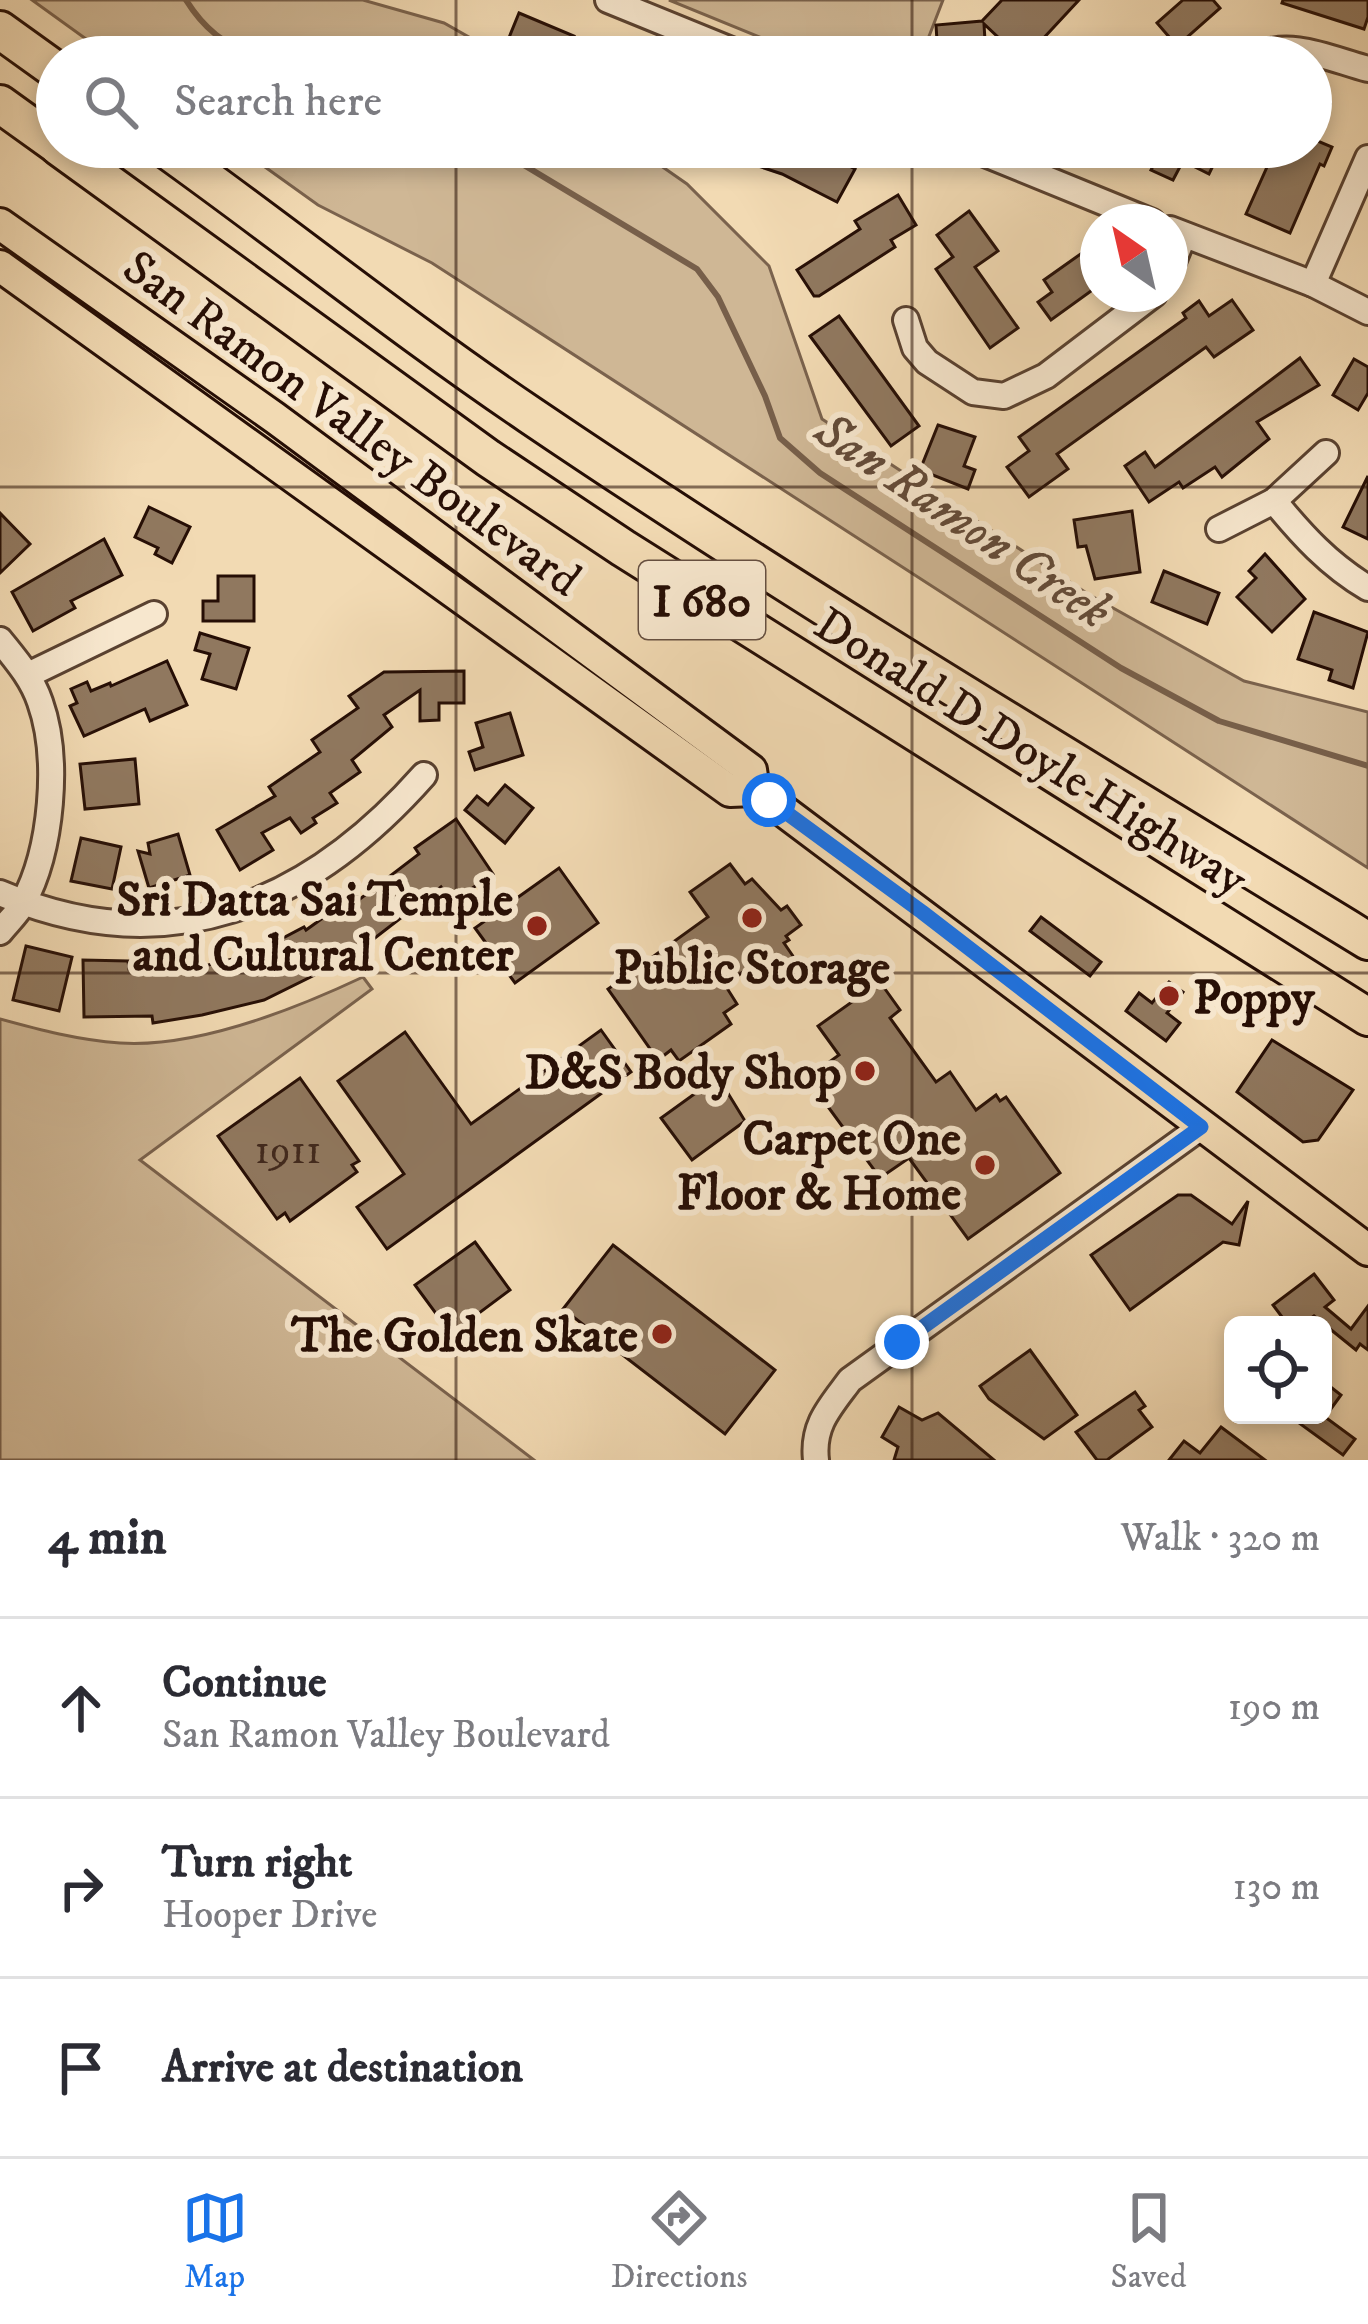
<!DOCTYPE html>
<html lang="en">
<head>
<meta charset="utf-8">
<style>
  body { margin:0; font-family:"IM FELL DW Pica",serif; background:#f7f7f7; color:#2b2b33 }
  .controls { position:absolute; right:36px; bottom:36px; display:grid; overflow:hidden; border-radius:18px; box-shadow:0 6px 18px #0003 }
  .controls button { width:108px; height:108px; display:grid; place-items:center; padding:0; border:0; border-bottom:3px solid #e1e1e2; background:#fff; color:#2b2b33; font:60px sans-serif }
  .compass { position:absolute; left:1080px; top:204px; width:108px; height:108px; border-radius:50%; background:#fff; box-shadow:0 6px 18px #0003; rotate:326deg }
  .stop { position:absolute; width:36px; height:36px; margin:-27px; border:9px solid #1a73e8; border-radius:50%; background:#fff }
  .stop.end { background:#1a73e8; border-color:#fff; box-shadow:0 3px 12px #0008 }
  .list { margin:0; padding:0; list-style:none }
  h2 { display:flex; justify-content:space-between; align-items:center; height:156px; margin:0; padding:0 48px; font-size:51px }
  h2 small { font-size:39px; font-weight:400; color:#7c7c81 }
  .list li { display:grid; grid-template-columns:78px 1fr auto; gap:36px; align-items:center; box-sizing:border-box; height:180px; padding:0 48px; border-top:3px solid #e1e1e2 }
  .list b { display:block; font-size:45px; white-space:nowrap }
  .list p { margin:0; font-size:39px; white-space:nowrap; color:#7c7c81 }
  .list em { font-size:39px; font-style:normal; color:#7c7c81 }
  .icon { flex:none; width:66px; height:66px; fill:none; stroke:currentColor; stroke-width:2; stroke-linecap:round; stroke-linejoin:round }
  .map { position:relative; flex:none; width:1368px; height:1460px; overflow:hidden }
  .search { position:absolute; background:#fff; box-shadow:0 6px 18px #0003; left:36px; right:36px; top:36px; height:132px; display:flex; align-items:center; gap:30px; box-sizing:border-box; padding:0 42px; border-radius:66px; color:#7c7c81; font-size:45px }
  .sheet { height:696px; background:#fff }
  nav { display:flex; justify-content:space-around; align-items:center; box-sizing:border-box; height:168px; border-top:3px solid #e1e1e2; background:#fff; font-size:33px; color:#7c7c81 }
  nav a { display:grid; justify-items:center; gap:6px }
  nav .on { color:#1a73e8 }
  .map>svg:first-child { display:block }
</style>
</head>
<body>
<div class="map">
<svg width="1368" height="1460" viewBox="0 0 1368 1460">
  <rect width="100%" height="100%" fill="#f2dab3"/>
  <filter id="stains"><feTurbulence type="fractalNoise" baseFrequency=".00167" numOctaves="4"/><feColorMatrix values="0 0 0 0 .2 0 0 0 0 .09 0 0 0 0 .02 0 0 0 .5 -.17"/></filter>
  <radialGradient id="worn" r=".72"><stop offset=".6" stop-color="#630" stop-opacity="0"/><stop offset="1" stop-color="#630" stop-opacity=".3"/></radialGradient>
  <!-- green -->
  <g fill="#cfb795" stroke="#7a624d" stroke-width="3">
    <polygon points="32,0 363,0 444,23 504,57 111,57"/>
    <polygon points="669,0 943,0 921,57 808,57"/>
    <polygon points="237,147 634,147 687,184 769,266 822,419 1088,594 1244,681 1368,712 1368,868 432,263 318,205"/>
    <path d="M363,977L372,989L140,1160L534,1460H0V1019C40,1030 78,1040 120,1043C196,1048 295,1009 363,977Z"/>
  </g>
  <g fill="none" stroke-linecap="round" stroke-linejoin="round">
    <!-- stream -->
    <g stroke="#775f4a" stroke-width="6">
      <path d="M186,0C204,29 224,44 256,57"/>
      <polyline points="494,147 697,269 718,297 765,396 780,438 820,473 1121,668 1219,721 1368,766"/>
    </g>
  </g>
  <!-- building -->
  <g fill="#90785f" stroke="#260e05" stroke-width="3">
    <polygon points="1002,0 1079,0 1026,57 1019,57 984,24 986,57 938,57 936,25 982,21"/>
    <polygon points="1183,0 1213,0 1220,8 1177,46 1157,23"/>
    <polygon points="1283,0 1368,0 1368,17 1364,29 1282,3"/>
    <polygon points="519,13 574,36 565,57 535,57 506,45"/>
    <polygon points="1311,96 1330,104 1315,140 1332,147 1324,166 1320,164 1290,233 1246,214 1276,147 1311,147"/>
    <polygon points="741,147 835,147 830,156 855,169 837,202 782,174 737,159"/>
    <polygon points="1135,147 1222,147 1209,174 1183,161 1173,180 1151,170 1157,158"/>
    <polygon points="898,195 916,225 891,240 895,247 819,296 814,296 797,270 860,229 855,221"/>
    <polygon points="969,211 998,251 975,267 1018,328 990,348 936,269 953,257 937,235"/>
    <polygon points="1082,253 1098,275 1098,286 1051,320 1038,302 1052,292 1044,280"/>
    <polygon points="1232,300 1253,330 1214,357 1206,347 1057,454 1068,469 1029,497 1007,467 1029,451 1019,437 1186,318 1183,313 1199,301 1209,316"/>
    <polygon points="839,316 919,426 891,446 810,336"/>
    <polygon points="1300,358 1319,385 1257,422 1269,439 1222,477 1215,467 1183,488 1179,482 1149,502 1125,466 1145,452 1155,467"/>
    <polygon points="1354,359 1368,367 1368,393 1358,410 1333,395"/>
    <polygon points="938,425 975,437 964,466 975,470 968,489 920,470"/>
    <polygon points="1368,476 1368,539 1343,527"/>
    <polygon points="149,507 190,527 172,563 155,554 158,548 135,537"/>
    <polygon points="1132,511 1140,572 1095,579 1086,546 1078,547 1074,520"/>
    <polygon points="0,513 30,544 0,573"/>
    <polygon points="104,539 122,575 71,601 75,608 33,631 12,592"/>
    <polygon points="1265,554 1305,599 1272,632 1237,597 1256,578 1249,571"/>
    <polygon points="1164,571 1219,593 1207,624 1152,602"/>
    <polygon points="218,576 254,576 254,621 203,621 203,601 218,601"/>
    <polygon points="1314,612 1368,632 1353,688 1329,680 1332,670 1298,659"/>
    <polygon points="200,633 249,648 236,689 202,679 210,654 195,650"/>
    <polygon points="167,661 187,705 150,721 145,709 84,736 70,706 77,703 71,689 87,682 91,691 110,683 111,686"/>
    <polygon points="464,671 464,703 439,703 439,720 420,721 420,690 384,715 392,727 352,760 360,772 330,793 337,803 313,818 316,823 301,833 290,818 262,833 273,850 240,870 217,830 275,796 269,787 320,752 312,740 358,708 349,696 384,672"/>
    <polygon points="510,713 523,755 475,770 469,752 483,747 476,723"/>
    <polygon points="135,759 139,804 85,809 80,764"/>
    <polygon points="505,785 533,808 505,843 465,810 477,796 488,805"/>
    <polygon points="456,819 493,874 452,902 441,887 349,958 264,1000 202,1015 153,1023 152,1016 84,1017 83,960 128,961 129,969 165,963 166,970 191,965 192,969 270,950 268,946 304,927 306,930 356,894 360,899 419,854 415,848"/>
    <polygon points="178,834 190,875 149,888 138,851 150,854 148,843"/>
    <polygon points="81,838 121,847 112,889 71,881"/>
    <polygon points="730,864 745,884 752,879 781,910 787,906 801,925 786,936 789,940 784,943 795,959 772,975 761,959 725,985 737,1004 724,1013 731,1024 679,1061 671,1050 658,1060 608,989 708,917 690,892"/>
    <polygon points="559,868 598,923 515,983 475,928"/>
    <polygon points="1041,917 1101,962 1090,976 1030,931"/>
    <polygon points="26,946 72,957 59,1011 13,1000"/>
    <polygon points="880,982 900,1010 890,1018 936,1082 950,1072 976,1110 996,1095 1000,1101 1006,1097 1060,1173 968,1239 909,1158 880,1178 807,1078 839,1055 818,1026"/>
    <polygon points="1169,982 1183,992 1167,1013 1180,1023 1166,1041 1126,1011 1139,993 1152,1003"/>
    <polygon points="601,1030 631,1072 387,1249 357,1207 404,1174 338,1081 405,1032 471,1124"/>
    <polygon points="1272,1040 1353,1090 1318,1140 1303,1142 1237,1092"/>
    <polygon points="718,1077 745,1121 692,1160 661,1118"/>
    <polygon points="300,1078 359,1161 352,1165 357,1172 290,1221 285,1213 277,1219 218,1136"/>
    <polygon points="1178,1195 1191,1195 1232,1224 1248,1201 1239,1245 1223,1242 1130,1310 1091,1255"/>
    <polygon points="475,1242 510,1290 451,1334 415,1285"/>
    <polygon points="613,1245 775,1370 725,1434 563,1309"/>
    <polygon points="1314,1274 1334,1300 1325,1307 1351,1329 1368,1306 1368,1350 1360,1344 1356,1350 1314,1316 1302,1325 1288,1325 1273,1305"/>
    <polygon points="1030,1350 1077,1415 1044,1439 989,1399 980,1386"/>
    <polygon points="1323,1381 1341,1395 1325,1417 1355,1439 1343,1455 1288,1415 1323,1416"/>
    <polygon points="1135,1392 1145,1406 1139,1410 1152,1427 1107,1460 1097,1460 1076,1432"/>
    <polygon points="899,1407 922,1420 938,1413 994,1460 894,1460 898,1447 882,1437"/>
    <polygon points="1221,1427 1265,1460 1169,1460 1184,1441 1200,1453"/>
  </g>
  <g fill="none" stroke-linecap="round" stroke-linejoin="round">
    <!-- minor casing -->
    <g stroke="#594130" stroke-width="30">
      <g id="minor">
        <polyline points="608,0 748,57"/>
        <path d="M1255,57C1289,38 1333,60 1368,69"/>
        <polyline points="968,147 1152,222"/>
        <polyline points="1170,229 1313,284 1368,312"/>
        <polyline points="1170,269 1184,235"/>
        <polyline points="1313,284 1368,158"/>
        <polyline points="906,320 915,348 927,362 973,392 1004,396 1046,376 1154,294"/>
        <path d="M1274,501C1302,535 1329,565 1368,588"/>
        <polyline points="1219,529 1274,501 1326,453"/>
        <path d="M0,640C16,660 32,678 40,702C60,758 52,850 23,903C18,913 7,923 0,932"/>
        <polyline points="28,675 154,614"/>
        <path d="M0,893C168,965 309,905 424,775"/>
        <path d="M816,1460C812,1425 830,1407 850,1380L1201,1127"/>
      </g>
    </g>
    <!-- major casing -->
    <g stroke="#260e05" stroke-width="36">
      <g id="major">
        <polyline points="0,224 275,418 751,770 754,790"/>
        <polyline points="0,266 730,791 754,790 769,800 1368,1250"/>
      </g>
    </g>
    <!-- highway casing -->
    <g stroke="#260e05" stroke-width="42">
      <g id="highway">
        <polyline points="0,30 57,71"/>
        <polyline points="0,104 57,145"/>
        <polyline points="59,147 488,458 623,548 1368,1017"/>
        <path d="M163,147C286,235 404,330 530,415C803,600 1087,769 1368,941"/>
      </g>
    </g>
    <!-- minor -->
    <use href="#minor" stroke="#f7e7ce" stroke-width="24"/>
    <!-- major -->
    <use href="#major" stroke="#f2dab3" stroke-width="30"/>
    <!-- highway -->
    <use href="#highway" stroke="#f2dab3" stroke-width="36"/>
  </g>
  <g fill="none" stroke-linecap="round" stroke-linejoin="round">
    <!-- route -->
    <polyline stroke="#1a73e8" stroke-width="15" points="769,800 922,912 1201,1127 902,1342"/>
  </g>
  <!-- grid -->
  <path fill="none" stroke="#260e05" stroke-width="3" stroke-opacity="0.55" d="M456,0V57M912,0V57M456,147V1460M912,147V1460M0,487H1368M0,973H1368"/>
  <!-- markers -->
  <g fill="#8f2418" stroke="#f7e7ce" stroke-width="4.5">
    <circle cx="752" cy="918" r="12"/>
    <circle cx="537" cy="926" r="12"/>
    <circle cx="1169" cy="996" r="12"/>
    <circle cx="865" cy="1071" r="12"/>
    <circle cx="985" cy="1165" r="12"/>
    <circle cx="662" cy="1334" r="12"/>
  </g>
  <g text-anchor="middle" stroke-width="12" stroke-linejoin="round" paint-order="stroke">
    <!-- number labels -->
    <g font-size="42" fill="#40281c">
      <text x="288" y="1163">1911</text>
    </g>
    <!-- shield labels -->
    <rect fill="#f7e7ce" stroke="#654f41" stroke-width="3" x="639" y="561" width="126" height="78" rx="9"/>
    <g font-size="45" font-weight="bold" fill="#260e05">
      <text x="702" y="616">I 680</text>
    </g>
    <!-- street labels -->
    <g font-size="48" fill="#260e05" stroke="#f7e7ce">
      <text transform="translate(353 422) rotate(36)" y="17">San Ramon Valley Boulevard</text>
      <text transform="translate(1032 750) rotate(32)" y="17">Donald D Doyle Highway</text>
    </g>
    <!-- poi labels -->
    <g font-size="48" font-weight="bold" fill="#260e05" stroke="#f7e7ce" text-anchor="end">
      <text x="513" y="915">Sri Datta Sai Temple<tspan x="513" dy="55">and Cultural Center</tspan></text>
      <text x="752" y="983" text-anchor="middle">Public Storage</text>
      <text x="1193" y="1013" text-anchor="start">Poppy</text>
      <text x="841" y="1088">D&amp;S Body Shop</text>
      <text x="961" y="1154">Carpet One<tspan x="961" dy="55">Floor &amp; Home</tspan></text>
      <text x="638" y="1351">The Golden Skate</text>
    </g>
    <!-- water labels -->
    <g font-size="51" font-style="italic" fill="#634b39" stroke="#f7e7ce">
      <text transform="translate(964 519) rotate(34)" y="18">San Ramon Creek</text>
    </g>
  </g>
  <rect width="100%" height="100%" filter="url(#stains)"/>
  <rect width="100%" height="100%" fill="url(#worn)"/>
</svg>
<div class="controls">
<button><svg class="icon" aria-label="locate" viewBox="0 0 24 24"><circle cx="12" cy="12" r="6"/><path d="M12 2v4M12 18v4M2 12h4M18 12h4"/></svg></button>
</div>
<svg class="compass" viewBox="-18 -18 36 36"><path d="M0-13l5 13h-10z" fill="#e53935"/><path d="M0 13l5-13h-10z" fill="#7c7c81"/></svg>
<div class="stop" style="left:769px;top:800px"></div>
<div class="stop end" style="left:902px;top:1342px"></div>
<div class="search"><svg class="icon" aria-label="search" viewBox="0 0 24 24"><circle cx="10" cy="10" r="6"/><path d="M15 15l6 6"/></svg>Search here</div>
</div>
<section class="sheet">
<h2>4 min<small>Walk · 320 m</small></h2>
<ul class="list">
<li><svg class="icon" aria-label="ahead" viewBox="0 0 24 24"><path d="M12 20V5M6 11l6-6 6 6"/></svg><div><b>Continue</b><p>San Ramon Valley Boulevard</p></div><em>190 m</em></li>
<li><svg class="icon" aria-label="right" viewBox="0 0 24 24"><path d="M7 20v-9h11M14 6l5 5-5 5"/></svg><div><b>Turn right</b><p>Hooper Drive</p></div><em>130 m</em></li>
<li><svg class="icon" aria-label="arrive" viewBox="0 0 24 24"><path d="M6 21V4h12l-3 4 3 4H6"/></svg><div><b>Arrive at destination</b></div></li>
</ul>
</section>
<nav>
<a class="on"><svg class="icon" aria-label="map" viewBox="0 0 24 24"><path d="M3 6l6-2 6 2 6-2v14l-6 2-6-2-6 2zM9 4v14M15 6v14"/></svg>Map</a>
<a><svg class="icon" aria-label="directions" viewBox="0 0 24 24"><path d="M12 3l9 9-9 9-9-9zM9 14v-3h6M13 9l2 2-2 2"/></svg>Directions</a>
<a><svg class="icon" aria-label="saved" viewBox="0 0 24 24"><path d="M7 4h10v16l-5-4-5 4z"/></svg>Saved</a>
</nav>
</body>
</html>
